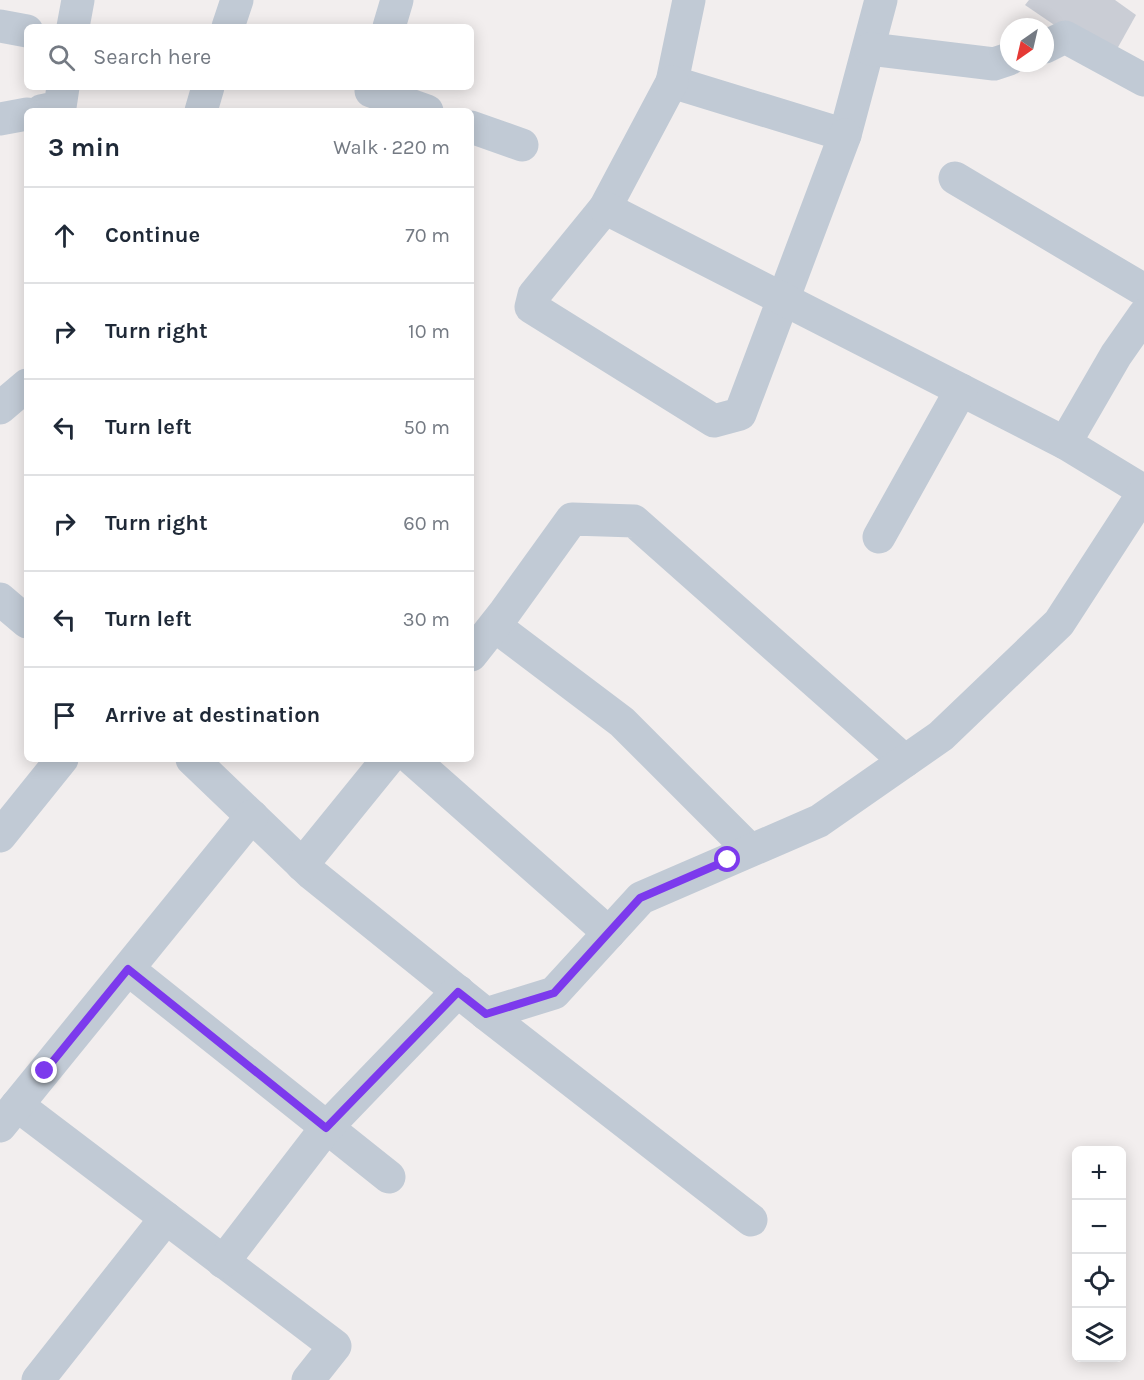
<!DOCTYPE html>
<html lang="en">
<head>
<meta charset="utf-8">
<style>
  body { margin:0; font-family:Karla,sans-serif; background:#f6f6f7; color:#1f2937 }
  .controls { position:absolute; right:18px; bottom:18px; display:grid; overflow:hidden; border-radius:9px; box-shadow:0 3px 15px #0003 }
  .controls button { width:54px; height:54px; display:grid; place-items:center; padding:0; border:0; border-bottom:2px solid #e0e1e3; background:#fff; color:#1f2937; font:30px sans-serif }
  .compass { position:absolute; left:1000px; top:18px; width:54px; height:54px; border-radius:50%; background:#fff; box-shadow:0 3px 15px #0003; rotate:214deg }
  .stop { position:absolute; width:18px; height:18px; margin:-14px; border:4px solid #7c3aed; border-radius:50%; background:#fff }
  .stop.end { background:#7c3aed; border-color:#fff; box-shadow:0 2px 6px #0008 }
  .list { margin:0; padding:0; list-style:none }
  h2 { display:flex; justify-content:space-between; align-items:center; height:78px; margin:0; padding:0 24px; font-size:26px }
  h2 small { font-size:20px; font-weight:400; color:#747a83 }
  .list li { display:grid; grid-template-columns:39px 1fr auto; gap:18px; align-items:center; box-sizing:border-box; height:96px; padding:0 24px; border-top:2px solid #e0e1e3 }
  .list b { display:block; font-size:22px; white-space:nowrap }
  .list em { font-size:20px; font-style:normal; color:#747a83 }
  .icon { flex:none; width:33px; height:33px; fill:none; stroke:currentColor; stroke-width:2; stroke-linecap:round; stroke-linejoin:round }
  .map { position:relative; flex:none; width:1144px; height:1380px; overflow:hidden }
  .search { position:absolute; background:#fff; box-shadow:0 3px 15px #0003; left:24px; top:24px; width:450px; height:66px; display:flex; align-items:center; gap:15px; box-sizing:border-box; padding:0 21px; border-radius:9px; color:#747a83; font-size:22px }
  .panel { position:absolute; background:#fff; box-shadow:0 3px 15px #0003; left:24px; top:108px; width:450px; height:654px; border-radius:9px }
  .map>svg:first-child { display:block }
</style>
</head>
<body>
<div class="map">
<svg width="1144" height="1380" viewBox="0 0 1144 1380">
  <rect width="100%" height="100%" fill="#f2eeee"/>
  <!-- building -->
  <polygon fill="#cacdd5" points="1029,0 1115,0 1136,15 1112,58 1069,35 1025,5"/>
  <g fill="none" stroke-linecap="round" stroke-linejoin="round">
    <!-- minor -->
    <g stroke="#c1cad5" stroke-width="33">
      <polyline points="689,0 672,82 845,135 881,0"/>
      <polyline points="0,26 27,31"/>
      <polyline points="73,27 78,0"/>
      <polyline points="228,27 237,0"/>
      <polyline points="389,27 397,0"/>
      <polyline points="1045,47 1065,37 1144,80"/>
      <polyline points="870,49 994,64 1009,59"/>
      <polyline points="672,82 605,208 534,295 531,307 714,421 740,414 845,135"/>
      <polyline points="371,91 427,111"/>
      <polyline points="41,111 60,107 63,87"/>
      <polyline points="201,111 208,87"/>
      <polyline points="0,119 27,114"/>
      <polyline points="471,127 522,145"/>
      <polyline points="955,178 1144,290"/>
      <polyline points="605,208 1065,443"/>
      <polyline points="1144,315 1116,355 1065,443 1144,491"/>
      <polyline points="0,408 27,385"/>
      <polyline points="879,537 961,390"/>
      <polyline points="0,599 27,622"/>
      <polyline points="495,626 622,722 750,850"/>
      <polyline points="471,655 505,612 572,519 634,521 905,761"/>
      <polyline points="192,759 312,874 486,1014 554,993 641,898 819,821 941,736 1059,623 1144,492"/>
      <polyline points="412,759 609,933"/>
      <polyline points="0,836 62,759"/>
      <polyline points="302,865 388,759"/>
      <polyline points="128,969 389,1177"/>
      <polyline points="486,1014 751,1220"/>
      <polyline points="17,1105 335,1346 308,1380"/>
      <polyline points="0,1126 252,816"/>
      <polyline points="223,1262 326,1128 458,991"/>
      <polyline points="38,1380 166,1218"/>
    </g>
  </g>
  <g fill="none" stroke-linecap="round" stroke-linejoin="round">
    <!-- route -->
    <polyline stroke="#7c3aed" stroke-width="8" points="45,1071 128,969 326,1128 458,992 486,1014 554,993 640,898 728,860"/>
  </g>
</svg>
<div class="controls">
<button>+</button>
<button>−</button>
<button><svg class="icon" aria-label="locate" viewBox="0 0 24 24"><circle cx="12" cy="12" r="6"/><path d="M12 2v4M12 18v4M2 12h4M18 12h4"/></svg></button>
<button><svg class="icon" aria-label="layers" viewBox="0 0 24 24"><path d="M12 4l9 5-9 5-9-5zM3 14l9 5 9-5"/></svg></button>
</div>
<svg class="compass" viewBox="-18 -18 36 36"><path d="M0-13l5 13h-10z" fill="#e53935"/><path d="M0 13l5-13h-10z" fill="#747a83"/></svg>
<div class="stop" style="left:728px;top:860px"></div>
<div class="stop end" style="left:45px;top:1071px"></div>
<div class="search"><svg class="icon" aria-label="search" viewBox="0 0 24 24"><circle cx="10" cy="10" r="6"/><path d="M15 15l6 6"/></svg>Search here</div>
<section class="panel">
<h2>3 min<small>Walk · 220 m</small></h2>
<ul class="list">
<li><svg class="icon" aria-label="ahead" viewBox="0 0 24 24"><path d="M12 20V5M6 11l6-6 6 6"/></svg><div><b>Continue</b></div><em>70 m</em></li>
<li><svg class="icon" aria-label="right" viewBox="0 0 24 24"><path d="M7 20v-9h11M14 6l5 5-5 5"/></svg><div><b>Turn right</b></div><em>10 m</em></li>
<li><svg class="icon" aria-label="left" viewBox="0 0 24 24"><path d="M17 20v-9H6M10 6l-5 5 5 5"/></svg><div><b>Turn left</b></div><em>50 m</em></li>
<li><svg class="icon" aria-label="right" viewBox="0 0 24 24"><path d="M7 20v-9h11M14 6l5 5-5 5"/></svg><div><b>Turn right</b></div><em>60 m</em></li>
<li><svg class="icon" aria-label="left" viewBox="0 0 24 24"><path d="M17 20v-9H6M10 6l-5 5 5 5"/></svg><div><b>Turn left</b></div><em>30 m</em></li>
<li><svg class="icon" aria-label="arrive" viewBox="0 0 24 24"><path d="M6 21V4h12l-3 4 3 4H6"/></svg><div><b>Arrive at destination</b></div></li>
</ul>
</section>
</div>
</body>
</html>
